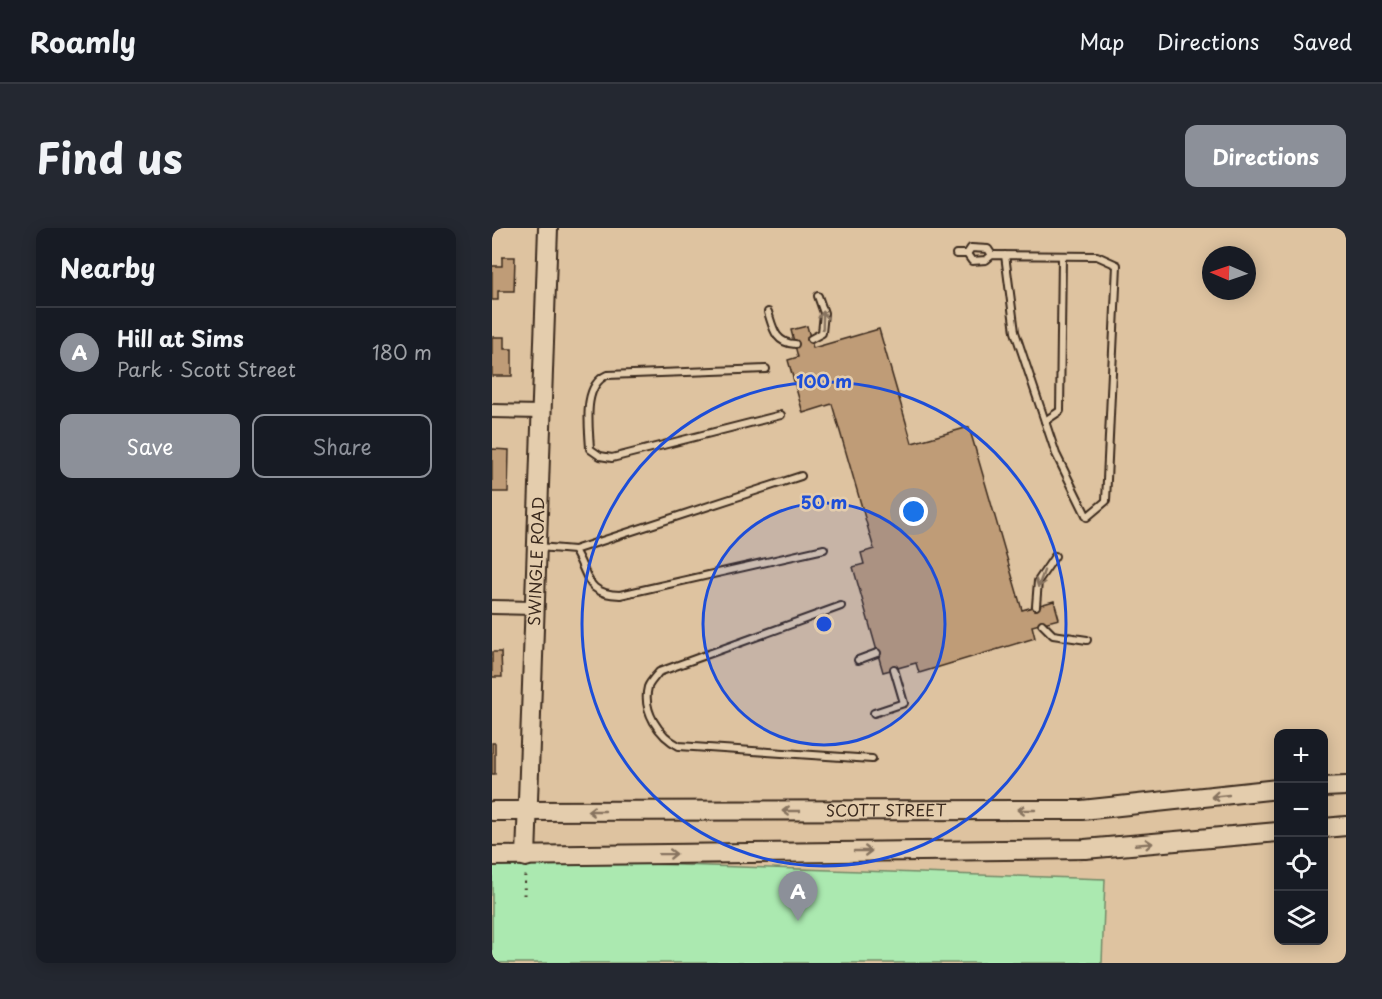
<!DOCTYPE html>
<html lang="en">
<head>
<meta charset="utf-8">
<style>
  body { margin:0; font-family:"Playpen Sans",sans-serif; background:#242831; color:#f1f3f6 }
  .controls { position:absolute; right:18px; bottom:18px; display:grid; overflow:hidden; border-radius:12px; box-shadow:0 3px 15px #0003 }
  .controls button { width:54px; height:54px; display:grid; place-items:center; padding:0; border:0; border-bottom:2px solid #363941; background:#171b24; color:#f1f3f6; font:30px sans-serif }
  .compass { position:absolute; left:710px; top:18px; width:54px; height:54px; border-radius:50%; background:#171b24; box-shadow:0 3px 15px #0003; rotate:272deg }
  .you { position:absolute; left:422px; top:284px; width:21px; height:21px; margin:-15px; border:4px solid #fff; border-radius:50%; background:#1a73e8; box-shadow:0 0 0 9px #1a73e833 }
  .badge { display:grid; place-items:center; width:39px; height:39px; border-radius:50%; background:#8c9099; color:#fff; font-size:20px; font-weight:700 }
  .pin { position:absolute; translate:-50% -50px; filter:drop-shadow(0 2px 3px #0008) }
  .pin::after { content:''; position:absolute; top:32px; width:21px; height:18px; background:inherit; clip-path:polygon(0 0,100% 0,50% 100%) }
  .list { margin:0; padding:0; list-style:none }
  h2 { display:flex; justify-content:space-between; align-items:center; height:78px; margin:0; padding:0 24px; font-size:26px }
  h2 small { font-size:20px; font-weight:400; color:#9ea1a6 }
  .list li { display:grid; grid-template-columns:39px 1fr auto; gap:18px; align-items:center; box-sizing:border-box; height:90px; padding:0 24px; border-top:2px solid #363941 }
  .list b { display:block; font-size:22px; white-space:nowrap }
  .list p { margin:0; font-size:20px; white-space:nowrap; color:#9ea1a6 }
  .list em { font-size:20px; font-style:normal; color:#9ea1a6 }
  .actions { display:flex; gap:12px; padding:18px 24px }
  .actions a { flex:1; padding:14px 0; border:2px solid #8c9099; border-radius:12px; text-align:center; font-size:21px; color:#8c9099 }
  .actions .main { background:#8c9099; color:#fff }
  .icon { flex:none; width:33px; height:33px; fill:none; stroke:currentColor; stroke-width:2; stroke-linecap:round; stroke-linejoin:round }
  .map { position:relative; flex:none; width:854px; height:735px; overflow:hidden; border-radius:12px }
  header { display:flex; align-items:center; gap:36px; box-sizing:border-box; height:84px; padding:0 30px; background:#171b24; border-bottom:2px solid #363941 }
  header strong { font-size:28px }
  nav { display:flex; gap:33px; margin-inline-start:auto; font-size:21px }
  .intro { display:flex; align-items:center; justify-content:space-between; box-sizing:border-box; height:144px; padding:0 36px }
  h1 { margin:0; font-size:42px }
  .button { padding:15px 27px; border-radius:12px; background:#8c9099; color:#fff; font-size:21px; font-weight:700 }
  main { display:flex; gap:36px; padding:0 36px }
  aside { flex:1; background:#171b24; border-radius:12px; box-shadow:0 3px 15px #0003 }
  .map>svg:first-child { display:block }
</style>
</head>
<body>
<header>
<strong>Roamly</strong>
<nav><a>Map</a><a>Directions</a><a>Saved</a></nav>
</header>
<div class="intro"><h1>Find us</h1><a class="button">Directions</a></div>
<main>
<aside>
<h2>Nearby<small></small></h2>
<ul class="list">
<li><span class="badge">A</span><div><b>Hill at Sims</b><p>Park · Scott Street</p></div><em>180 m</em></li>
</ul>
<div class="actions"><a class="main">Save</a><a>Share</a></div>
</aside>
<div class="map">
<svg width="854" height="735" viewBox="0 0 854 735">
  <rect width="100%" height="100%" fill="#dec3a0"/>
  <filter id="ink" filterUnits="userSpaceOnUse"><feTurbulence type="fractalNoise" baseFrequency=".0167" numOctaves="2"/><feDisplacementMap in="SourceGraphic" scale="12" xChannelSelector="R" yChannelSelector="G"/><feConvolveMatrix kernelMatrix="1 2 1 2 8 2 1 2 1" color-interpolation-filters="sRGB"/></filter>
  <g filter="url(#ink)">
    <!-- green -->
    <polygon fill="#abe9b0" stroke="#738a67" stroke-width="1.5" points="0,631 613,651 610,735 0,735"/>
    <!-- building -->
    <g fill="#bf9c77" stroke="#3b2a1e" stroke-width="1.5">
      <polygon points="10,29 23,29 22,63 6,63 6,72 0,72 0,38 10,38"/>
      <polygon points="315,98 321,120 387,101 420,215 477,199 530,382 562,373 567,391 540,398 543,410 427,445 424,435 391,444 361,339 372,336 369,325 382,321 340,176 311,185 296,132 306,129 299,102"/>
      <polygon points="0,109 12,109 12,121 20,121 20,148 0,148"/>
      <polygon points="0,221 17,222 16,264 0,264"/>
      <polygon points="0,424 9,424 10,449 0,449"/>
      <rect x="0" y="515" width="3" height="31"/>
    </g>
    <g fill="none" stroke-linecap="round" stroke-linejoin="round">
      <!-- lane casing -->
      <g stroke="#3b2a1e" stroke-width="10">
        <g id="lane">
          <polyline points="464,26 475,26 479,20 496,21 500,27"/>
          <polyline points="475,26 480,33 494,32 500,27 605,28 625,37 614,273 595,289 564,226 523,104 513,27"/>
          <path d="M276,84C281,100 283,115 303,116"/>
          <polyline points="319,111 330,105 332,85 326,68"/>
          <path d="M274,141L115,147C90,158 97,198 98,221L108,228L120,230L289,187"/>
          <polyline points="553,193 568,183 570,28"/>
          <path d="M47,319L82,322C98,347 92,366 128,367L332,321"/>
          <polyline points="82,322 309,248"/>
          <path d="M349,378L167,444C163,449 158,454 156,459C150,483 167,508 187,518L380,531"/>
          <polyline points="544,378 546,353 563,328"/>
          <polyline points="550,396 561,407 595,412"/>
          <polyline points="366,432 385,425"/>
          <polyline points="382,485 412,475 402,441"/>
        </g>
      </g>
      <!-- street casing -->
      <g stroke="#3b2a1e" stroke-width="16">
        <g id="street">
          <polyline points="0,183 50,184"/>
          <polyline points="0,379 41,380"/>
        </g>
      </g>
      <!-- secondary casing -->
      <g stroke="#3b2a1e" stroke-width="22">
        <g id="secondary">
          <polyline points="832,559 854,558"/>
          <path id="s1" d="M0,583L590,582L786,561"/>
          <polyline points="832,600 854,598"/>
          <polyline points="0,628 593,621 786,604"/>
          <path id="s2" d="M34,629L56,0"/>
        </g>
      </g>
      <!-- path -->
      <polyline stroke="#3b2a1e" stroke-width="3" stroke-dasharray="1.5 4.5" stroke-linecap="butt" points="32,667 33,645"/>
      <!-- lane -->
      <use href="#lane" stroke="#e4cdad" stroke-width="6"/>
      <!-- street -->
      <use href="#street" stroke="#e4cdad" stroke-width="12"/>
      <!-- secondary -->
      <use href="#secondary" stroke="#e4cdad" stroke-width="18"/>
    </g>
    <!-- one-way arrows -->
    <defs><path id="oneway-shaft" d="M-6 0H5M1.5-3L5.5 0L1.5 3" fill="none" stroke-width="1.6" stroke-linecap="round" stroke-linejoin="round" transform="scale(1.5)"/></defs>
    <g stroke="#87735e">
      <use href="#oneway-shaft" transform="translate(331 92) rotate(-88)"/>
      <use href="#oneway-shaft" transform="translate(549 351) rotate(110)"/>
      <use href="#oneway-shaft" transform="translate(728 568) rotate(174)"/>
      <use href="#oneway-shaft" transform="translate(534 582) rotate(180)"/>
      <use href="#oneway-shaft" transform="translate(104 583) rotate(180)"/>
      <use href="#oneway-shaft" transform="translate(299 583) rotate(180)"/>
      <use href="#oneway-shaft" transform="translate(652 616) rotate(-5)"/>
      <use href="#oneway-shaft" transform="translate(371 623)"/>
      <use href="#oneway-shaft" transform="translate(176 626) rotate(-1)"/>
    </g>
  </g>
  <!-- distance rings -->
  <circle cx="332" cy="396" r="121" fill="#1d4ed8" fill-opacity=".12"/>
  <g fill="none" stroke="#1d4ed8" stroke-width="3">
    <circle cx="332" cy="396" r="121"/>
    <circle cx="332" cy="396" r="242"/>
  </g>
  <g text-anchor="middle" stroke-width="5" stroke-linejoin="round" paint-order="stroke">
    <!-- street labels -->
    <g font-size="16" fill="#3b2a1e" stroke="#e4cdad">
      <text dy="6" stroke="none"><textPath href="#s2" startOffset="296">SWINGLE ROAD</textPath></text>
      <text dy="6" stroke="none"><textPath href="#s1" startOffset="394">SCOTT STREET</textPath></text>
    </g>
  </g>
  <circle cx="332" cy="396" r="9" fill="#1d4ed8" stroke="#e4cdad" stroke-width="3"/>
  <g font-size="18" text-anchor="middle" font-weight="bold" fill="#1d4ed8" stroke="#e4cdad" stroke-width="5" stroke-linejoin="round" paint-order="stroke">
    <text x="332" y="160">100 m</text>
    <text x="332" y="281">50 m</text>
  </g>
</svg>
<div class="controls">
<button>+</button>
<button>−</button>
<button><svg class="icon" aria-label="locate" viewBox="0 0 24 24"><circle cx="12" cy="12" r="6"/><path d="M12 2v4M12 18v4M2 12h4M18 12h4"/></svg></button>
<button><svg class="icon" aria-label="layers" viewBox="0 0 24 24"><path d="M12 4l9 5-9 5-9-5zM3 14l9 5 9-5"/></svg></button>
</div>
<svg class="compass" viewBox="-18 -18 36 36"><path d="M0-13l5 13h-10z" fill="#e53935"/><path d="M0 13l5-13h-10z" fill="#9ea1a6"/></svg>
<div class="you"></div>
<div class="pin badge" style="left:306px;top:693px">A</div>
</div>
</main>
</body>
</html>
